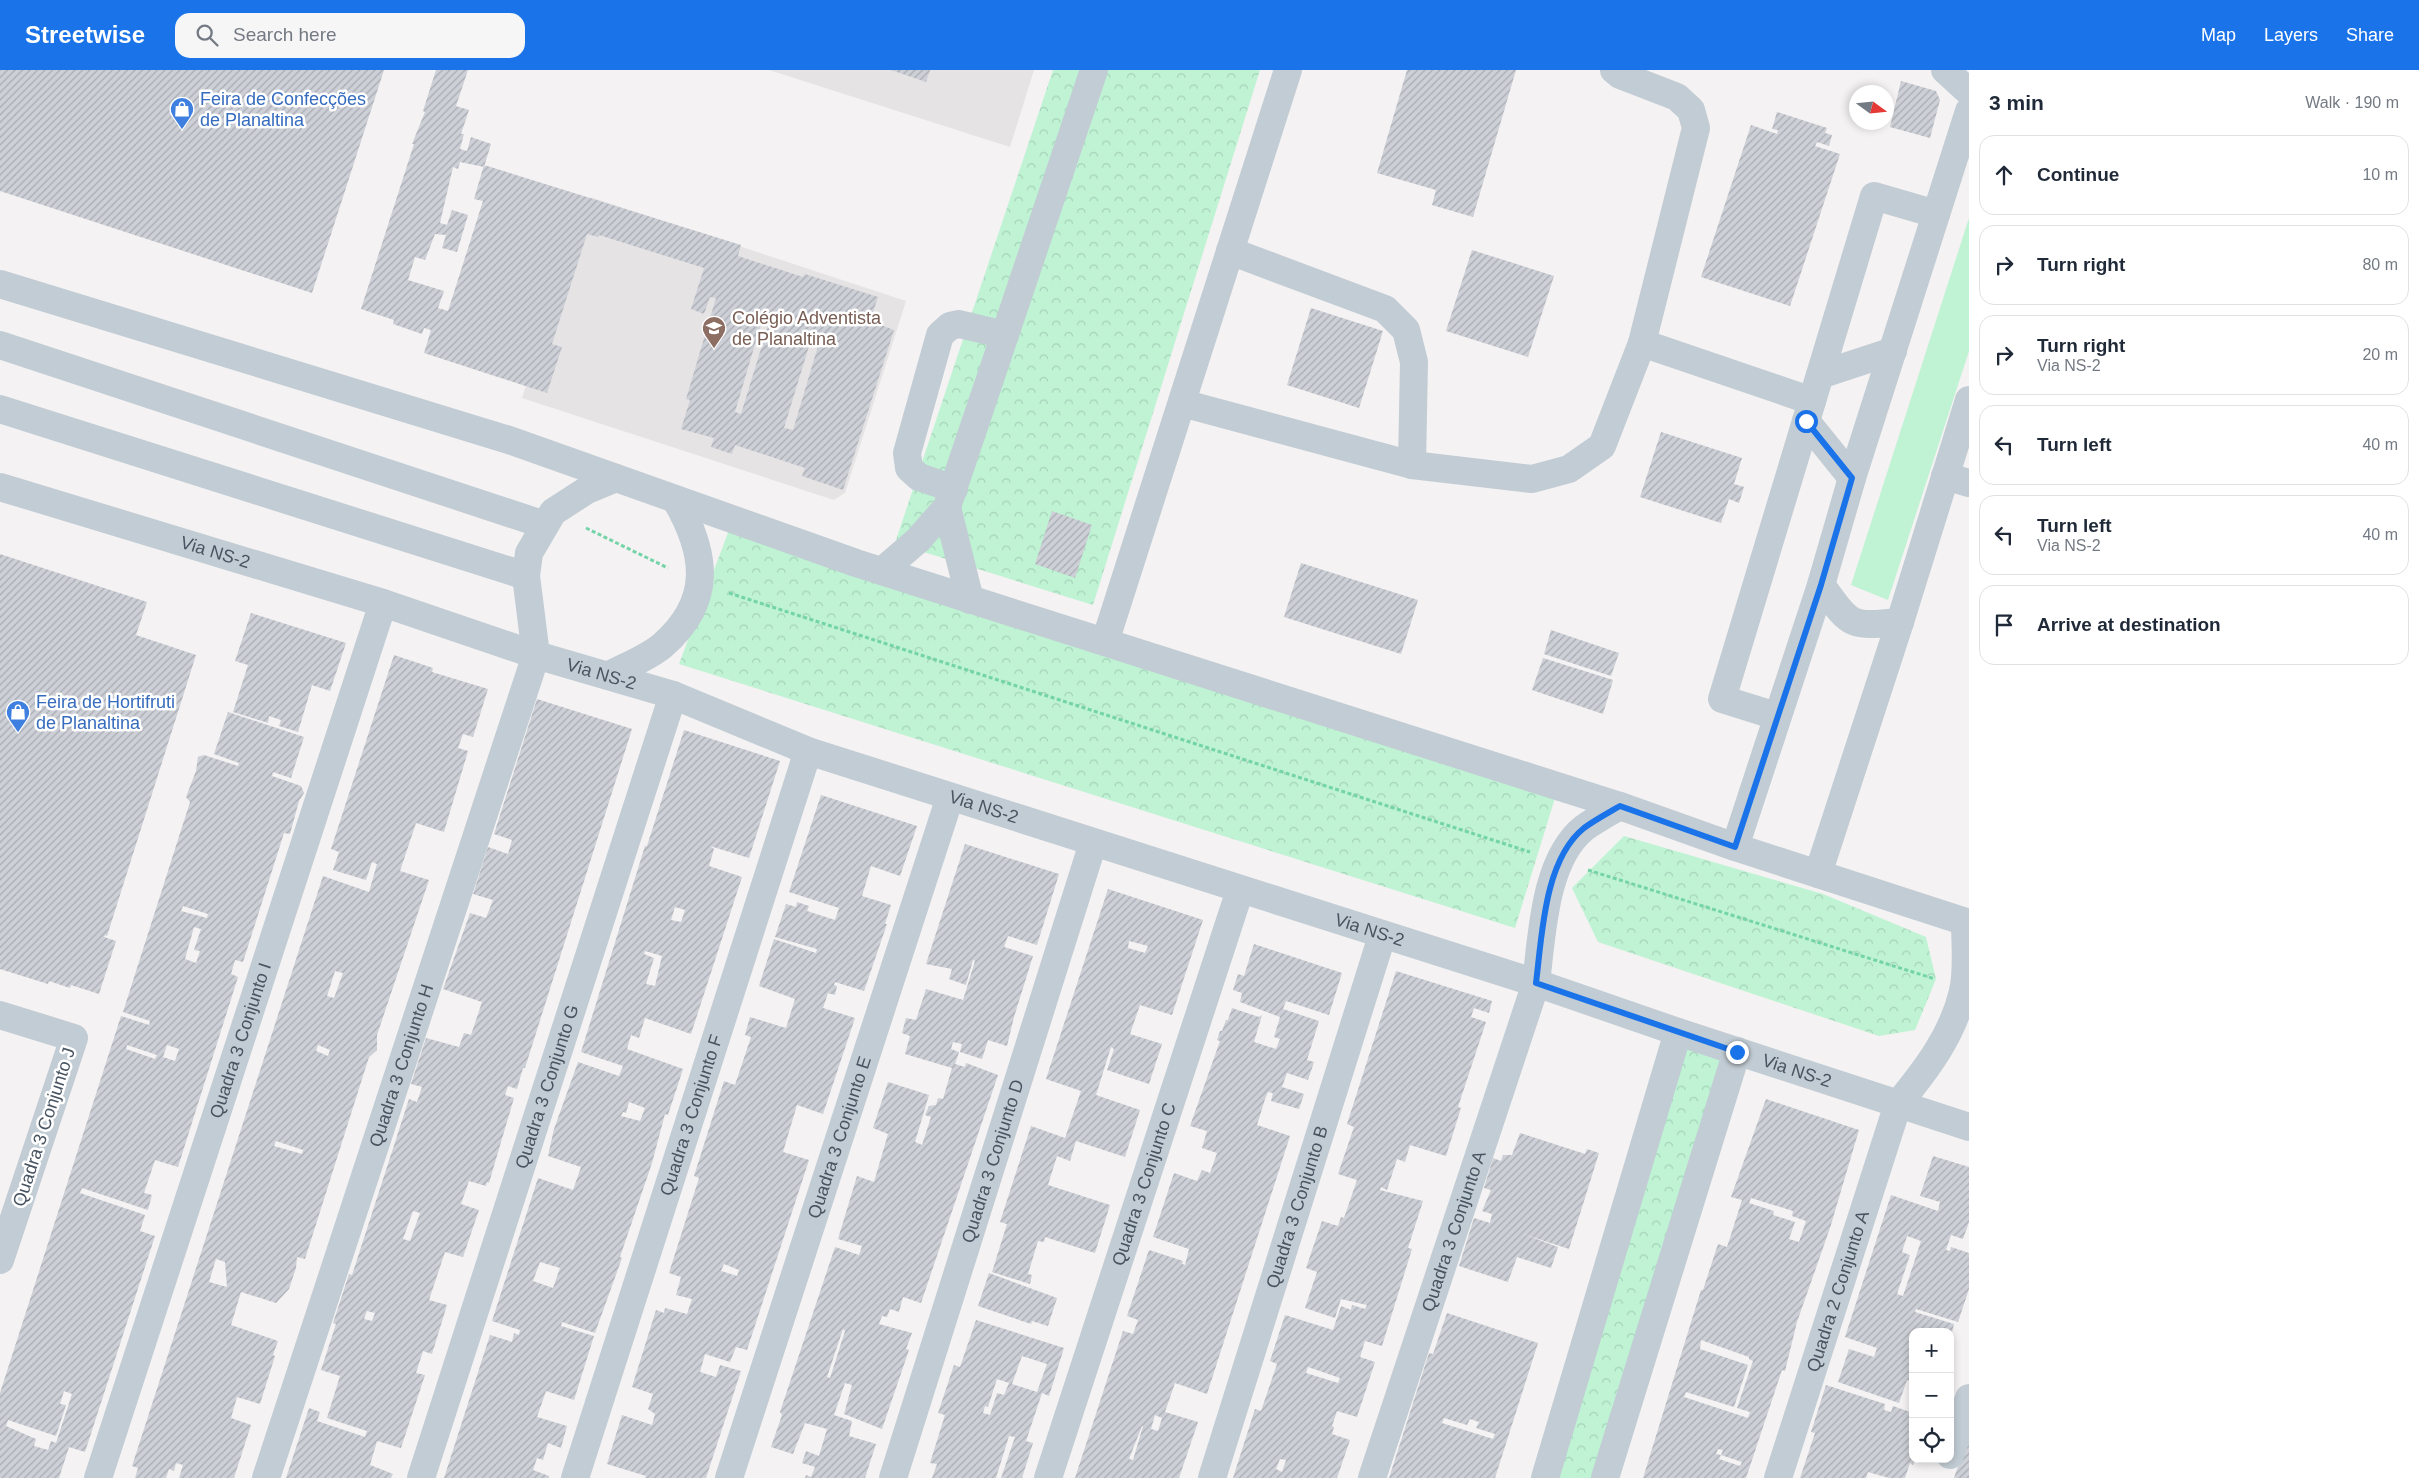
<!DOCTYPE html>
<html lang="en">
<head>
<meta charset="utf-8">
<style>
  body { margin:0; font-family:Helvetica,sans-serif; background:#f6f6f7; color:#1f2937 }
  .controls { position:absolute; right:15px; bottom:15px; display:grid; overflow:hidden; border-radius:10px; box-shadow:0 2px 8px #0003 }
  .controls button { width:45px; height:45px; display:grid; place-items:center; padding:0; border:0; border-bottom:1px solid #e0e1e3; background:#fff; color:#1f2937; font:25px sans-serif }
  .compass { position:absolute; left:1849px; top:15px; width:45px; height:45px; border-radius:50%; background:#fff; box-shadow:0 2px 8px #0003; rotate:105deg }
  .stop { position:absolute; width:15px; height:15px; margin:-11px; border:4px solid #1a73e8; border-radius:50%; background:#fff }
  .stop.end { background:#1a73e8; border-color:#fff; box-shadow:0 1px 5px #0008 }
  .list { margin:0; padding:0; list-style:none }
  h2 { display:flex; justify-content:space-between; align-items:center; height:65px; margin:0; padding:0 20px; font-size:21px }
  h2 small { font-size:16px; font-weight:400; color:#747a83 }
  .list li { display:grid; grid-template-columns:32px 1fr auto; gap:15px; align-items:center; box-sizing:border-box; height:80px; margin:0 10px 10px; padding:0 10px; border:1px solid #e0e1e3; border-radius:15px }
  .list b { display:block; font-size:19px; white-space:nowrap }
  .list p { margin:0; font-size:16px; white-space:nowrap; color:#747a83 }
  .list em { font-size:16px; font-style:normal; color:#747a83 }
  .icon { flex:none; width:28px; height:28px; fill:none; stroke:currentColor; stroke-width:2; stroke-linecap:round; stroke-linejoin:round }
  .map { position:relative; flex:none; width:1969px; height:1408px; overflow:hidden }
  header { display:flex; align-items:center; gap:30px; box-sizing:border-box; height:70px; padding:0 25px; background:#1a73e8; color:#fff }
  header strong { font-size:24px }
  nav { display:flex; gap:28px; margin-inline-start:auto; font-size:18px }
  .search { width:350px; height:45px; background:#f6f6f7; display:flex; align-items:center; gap:12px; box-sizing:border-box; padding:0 18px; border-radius:15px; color:#747a83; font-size:19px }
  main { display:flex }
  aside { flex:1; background:#fff }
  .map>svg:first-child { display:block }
</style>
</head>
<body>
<header>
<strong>Streetwise</strong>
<div class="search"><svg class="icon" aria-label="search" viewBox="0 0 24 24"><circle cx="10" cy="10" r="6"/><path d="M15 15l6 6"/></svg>Search here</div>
<nav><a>Map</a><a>Layers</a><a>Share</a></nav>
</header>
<main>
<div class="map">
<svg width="1969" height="1408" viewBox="0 0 1969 1408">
  <defs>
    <pattern id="forest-crowns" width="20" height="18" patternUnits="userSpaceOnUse" patternTransform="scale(1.25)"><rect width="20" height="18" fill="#bff3d4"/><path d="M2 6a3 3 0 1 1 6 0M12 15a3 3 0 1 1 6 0" fill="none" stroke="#a6d2b9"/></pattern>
    <pattern id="building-hatch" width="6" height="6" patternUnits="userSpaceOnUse" patternTransform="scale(1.25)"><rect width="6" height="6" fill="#cdd0d6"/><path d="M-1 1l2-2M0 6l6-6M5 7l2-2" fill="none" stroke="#a8abb1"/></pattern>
  </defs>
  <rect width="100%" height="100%" fill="#f4f2f2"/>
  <!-- education -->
  <g fill="#e5e3e4">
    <polygon points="769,0 1034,0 1010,77"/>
    <polygon points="590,127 906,231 845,423 834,430 522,328"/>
  </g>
  <!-- forest -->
  <g fill="url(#forest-crowns)">
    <polygon points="1053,0 1260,0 1093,535 895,473"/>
    <polygon points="729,460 1555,728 1515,858 679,594"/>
    <polygon points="1624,766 1823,824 1926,867 1936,909 1915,960 1879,966 1598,872 1572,818"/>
    <polygon points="1685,975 1725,987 1591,1408 1556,1408"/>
  </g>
  <!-- garden -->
  <polygon fill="#bff3d4" points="1969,148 1969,281 1888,530 1851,515"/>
  <!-- building -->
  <g fill="url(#building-hatch)" fill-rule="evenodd">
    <polygon points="0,0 384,0 312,223 0,121"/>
    <path d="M436,0H468L456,36L469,40L461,64H464L460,79L467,81L471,67L491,74L484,97L460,92L458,99L453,97L440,153L447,155L452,140L468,145L457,182L442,178L446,165L435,164L425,190L415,187L408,210L444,221L438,238L448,241L483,131L474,129L484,95L741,175L738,186L803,207L805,204L878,227L870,251L894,260L843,420L802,406L805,398L735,375L732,384L711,377L714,368L681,359L690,330L686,329L716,228L710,227L704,244L691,239L704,198L599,165L598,167L587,164L552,274L562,277L547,323L424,283L431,260L424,258L422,264L393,254L394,250L361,239L414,74H412L425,42L423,41ZM763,247L770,249L741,344L735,342ZM813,263L821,266L793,360L784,358Z"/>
    <polygon points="891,0 930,0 926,12"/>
    <polygon points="1407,0 1516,0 1473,147 1432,135 1436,120 1377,103"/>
    <polygon points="1901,11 1936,21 1940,30 1930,68 1890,57"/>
    <polygon points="1777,42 1827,58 1825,63 1832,65 1829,76 1817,72 1815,76 1840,84 1790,236 1701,207 1751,55 1777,64 1778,60 1772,59"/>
    <polygon points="1472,180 1554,206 1528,287 1446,261"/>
    <polygon points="1311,238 1383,261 1359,338 1287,315"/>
    <polygon points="1661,362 1742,388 1734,414 1744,417 1739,433 1729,429 1721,453 1640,427"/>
    <polygon points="1052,441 1092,455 1075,508 1035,494"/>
    <polygon points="0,484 147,532 136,565 196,585 107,866 105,865 104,867 116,871 99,924 71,915 70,918 49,911 48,914 0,899"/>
    <polygon points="1301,493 1418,530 1401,584 1284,547"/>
    <polygon points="251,543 346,573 330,621 312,615 298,662 279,656 281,650 269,646 268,653 233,642 248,595 235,591"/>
    <polygon points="1551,560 1619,583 1611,606 1544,584"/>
    <path d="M394,585L433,598L432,602L488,619L473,667L463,664L458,678L468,681L444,762L416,753L400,801L429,810L377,965V980L369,987L305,1189L297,1187L296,1198L289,1219L276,1233L241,1222L231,1255L278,1271L273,1285L275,1286L260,1334L237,1327L231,1348L251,1355L234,1408H179L183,1395L176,1393L174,1401L169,1399L166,1408H135L138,1398L132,1396L323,806L369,822L377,794L372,792L366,810L333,800L339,782L331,779ZM335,901L343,903L334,928L327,926ZM318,975L330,980L328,986L316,981ZM276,1071L303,1080L302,1084L274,1076ZM216,1189L225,1192L227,1217L209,1212Z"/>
    <polygon points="1543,588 1613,610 1603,644 1532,620"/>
    <path d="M537,629L632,659L525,998H523L517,1019L508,1016L505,1025L514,1028L489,1113L487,1112L486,1116L469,1111L461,1134L479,1140L463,1187L445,1182L429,1230L447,1235L432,1284L423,1281L416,1303L425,1305L401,1378L377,1371L370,1395L393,1404L391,1408H286L309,1338L320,1342L317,1351L365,1367L367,1361L327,1348L340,1306L321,1300L336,1254L333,1253L349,1204L352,1205L409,1029L417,1032L422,1017L411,1014L426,968L459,977L464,963L471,965L482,932L443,919L470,843L486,848L493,830L473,824L488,777L508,784L512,770L494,764ZM413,1141L420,1143L410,1171L403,1169ZM367,1241L375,1243L372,1251L364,1249Z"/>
    <path d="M228,642L304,667L291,708L273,702L272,706L301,716L304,723L299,731L290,764L284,763L243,892L235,890L231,904L238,907L178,1097L155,1090L144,1123L152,1125L148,1140L82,1118L80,1123L145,1145L140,1161L155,1166L85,1382L69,1377L59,1408H0V1323L121,946L149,955L150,951L123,942L190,732L186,727L196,701L198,687L204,685L238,696L239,693L214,684ZM183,836L208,844L207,848L181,841ZM194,857L201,859L194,880L200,881L196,893L185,889ZM127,975L157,985L155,989L126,979ZM167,975L179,979L175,991L163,987ZM64,1321L72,1324L56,1373L51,1371L48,1380L34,1376L36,1369L6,1356L8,1350L56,1366L66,1335L60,1334Z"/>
    <path d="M684,660L780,691L749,788L710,776L714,779L709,796L742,807L691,964L645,948L639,968L631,965L627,979L683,999L668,1045L665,1044L652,1093L620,1187L622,1188L595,1263L562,1252L561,1256L594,1266L574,1330L546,1321L537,1347L567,1356L561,1378L548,1373L543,1390L537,1388L533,1400L549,1406V1408H444L490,1265L512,1272L514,1263L519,1265L520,1260L492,1251L538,1108L573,1120L581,1097L548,1086L554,1059L578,992L619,1006L623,996L581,982L645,776H647ZM675,837L685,840L681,852L671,850ZM645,881L662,886L655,916L646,914L654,888L644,884ZM629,1032L645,1038L640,1051L621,1046L623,1042L626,1043ZM540,1192L560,1198L553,1218L533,1211Z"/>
    <path d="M821,725L917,756L900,806L871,796L862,826L891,835L885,854H887L864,921L835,912L834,915L837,916L835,925L828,923L823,938L855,948L823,1044L797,1035L783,1082L809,1090L747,1280L736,1277L730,1292L705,1284L700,1302L716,1307L720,1295L741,1301L706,1408H645L646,1406L607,1394L622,1345L652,1355L655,1344L648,1339L653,1324L632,1317L656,1240L664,1243L665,1238L687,1244L692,1229L676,1225L681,1207L669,1203L699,1108L694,1106L724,1011L735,1015L751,967L745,965L750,947L786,958L795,929L759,916L774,869L816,883L817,879L775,867L786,834L796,837L797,832L809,836L807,841L835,850L839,838L789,822ZM724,1194L739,1200L737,1206L721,1201Z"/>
    <path d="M965,774L1059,804L1037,875L1008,866L1004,877L1033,886L1014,947L1007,976L988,970L982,989L960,982L962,974L953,972L951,979L959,982L955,994L965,997L966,993L998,1005L921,1233L903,1227L899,1242L890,1239L887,1247L882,1246L879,1254L912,1263L906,1279L909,1280L882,1359L844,1344L852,1315L845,1313L834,1345L852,1351L849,1366L876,1374L865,1408H805L806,1405L811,1407L815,1397L802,1393L806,1381L819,1386L827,1359L805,1353L793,1384L771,1377L782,1345L780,1342L835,1177L859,1185L862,1176L838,1169L857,1106L874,1112L888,1064L873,1058L888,1012L929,1025L915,1072L922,1075L931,1047L925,1045L929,1036L936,1035L938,1028L943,1029L952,998L905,984L910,966L902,963L906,948L916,950L926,919L963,930L975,891L973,890L966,915L949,909L952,899L926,894ZM843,1259L845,1261L830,1308L827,1307Z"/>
    <path d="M1108,819L1203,850L1172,945L1140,935L1130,964L1162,974L1149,1014L1107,1000L1114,979L1111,977L1096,1025L1140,1040L1125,1087L1076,1071L1070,1091L1057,1086L1048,1115L1110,1135L1095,1183L1045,1167L1044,1172L1038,1171L1028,1204L1032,1205L1030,1214L992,1202L1007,1154L1000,1152L1031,1056L1065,1068L1081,1021L1046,1009ZM1129,871L1148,876L1145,883L1128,878Z"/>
    <path d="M1254,874L1342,903L1329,945L1286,931L1283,939L1319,951L1307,990L1314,992L1308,1010L1287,1003L1282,1017L1304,1024L1299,1039L1271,1031L1273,1023L1268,1022L1265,1029L1257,1055L1290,1066L1207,1324L1175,1313L1165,1342L1198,1352L1179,1408H1075L1123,1261L1133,1264L1138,1250L1127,1246L1149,1180L1183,1191L1182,1194L1185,1195L1189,1179L1153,1167L1174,1103L1197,1111L1202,1100L1210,1103L1217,1083L1202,1078L1207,1061L1190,1056L1220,971L1217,970L1220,961H1222L1226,950H1228L1232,938L1259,947L1262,945L1254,972L1276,979L1280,969L1274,967L1280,947L1240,932L1242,923L1233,920L1238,904L1244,906ZM1155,1345L1162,1348L1158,1361L1151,1359ZM1142,1356H1143L1133,1390L1129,1389Z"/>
    <path d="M1396,901L1492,931L1489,943L1474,938L1471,947L1486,952L1458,1037L1461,1038L1446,1086L1410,1075L1405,1092L1397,1089L1387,1120L1381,1117L1380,1120L1423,1131L1408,1178L1412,1179L1382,1276L1365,1271L1360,1287L1375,1292L1357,1347L1337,1341L1332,1356L1334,1357L1332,1364L1350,1370L1337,1408H1233L1255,1339L1261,1341L1277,1294L1270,1291L1285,1245L1333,1260L1341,1236L1351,1240L1352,1235L1365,1239L1367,1235L1341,1229L1335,1248L1305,1238L1317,1202L1306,1198L1322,1151L1338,1156L1341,1147L1344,1148L1357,1110L1338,1104L1354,1057L1347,1054ZM1308,1297L1340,1308L1338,1313L1306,1303ZM1280,1389L1286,1390L1282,1402L1276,1399Z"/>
    <path d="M1766,1029L1859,1060L1830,1158L1797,1252L1785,1301L1782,1300L1746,1408H1643L1701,1220H1703L1718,1174L1727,1177L1742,1130L1731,1127ZM1751,1128L1793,1141L1792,1146L1806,1151L1799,1172L1789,1169L1795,1152L1773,1145L1774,1141L1749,1133ZM1701,1270L1749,1287V1289L1753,1291L1737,1338L1750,1342L1748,1348L1684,1327L1686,1322L1734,1337L1748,1295L1700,1279ZM1718,1379L1723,1380L1721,1385L1742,1392L1740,1396L1719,1389L1721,1385L1716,1384Z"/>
    <polygon points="1520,1063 1585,1084 1587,1079 1599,1083 1569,1179 1523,1164 1558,1177 1551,1198 1517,1187 1508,1212 1459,1196 1474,1148 1490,1153 1492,1144 1482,1141 1491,1120 1484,1118 1493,1088 1501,1091 1503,1085 1512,1085"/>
    <path d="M1933,1086L1969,1097V1152L1963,1169L1951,1165L1946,1180L1950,1181L1951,1177L1969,1183V1219L1958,1252L1916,1239L1915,1242L1954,1254L1952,1262H1913V1312L1907,1310L1899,1333L1838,1312L1849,1279L1874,1287L1877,1278L1845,1267L1891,1125L1938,1141L1940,1132L1920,1126ZM1907,1166L1921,1171L1903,1226L1897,1224L1910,1185L1902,1182Z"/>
    <polygon points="989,1203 1057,1228 1048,1256 1032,1251 1031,1254 978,1236"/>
    <path d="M1447,1243L1538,1273L1495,1408H1389L1429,1283L1433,1284ZM1444,1348L1467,1355L1470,1349L1479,1352L1476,1358L1495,1364L1493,1369L1442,1353Z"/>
    <path d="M976,1250L1064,1278L1049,1326L1042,1323L1026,1371L1033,1373L1022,1408H1001L1015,1367L1009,1366L996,1408H932L937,1394L930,1393L945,1345L938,1343L954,1295L960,1297ZM1022,1286L1047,1294L1037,1322L1012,1314ZM997,1309L1009,1313L1004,1325L997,1323L990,1345L983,1343L985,1336L988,1337Z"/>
    <polygon points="1826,1315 1885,1334 1884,1340 1891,1342 1893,1336 1913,1343 1913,1389 1915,1389 1913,1395 1910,1393 1905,1408 1889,1408 1868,1402 1866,1408 1800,1408 1815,1363 1811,1362"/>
    <polygon points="1969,1363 1969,1408 1954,1408"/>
  </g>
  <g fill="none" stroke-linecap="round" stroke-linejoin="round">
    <!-- path -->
    <g stroke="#74d4a7" stroke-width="3" stroke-dasharray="4 2.5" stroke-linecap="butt">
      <polyline points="586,458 668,498"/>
      <polyline points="729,523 1530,782"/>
      <polyline points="1588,800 1935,909"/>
    </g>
    <!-- minor -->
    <g stroke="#c2ccd4" stroke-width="28">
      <polyline points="1945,0 1969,22"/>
      <polyline points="1230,181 1385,239 1406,260 1414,292 1412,395"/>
      <polyline points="0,214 509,370 856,493 1620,736 1735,777 1969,853"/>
      <polyline points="1642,273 1812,331"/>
      <polyline points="0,275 545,455"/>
      <polyline points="1820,305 1893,281"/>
      <polyline points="1182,333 1412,395 1532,409 1569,399 1602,376 1642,273 1696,58 1691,40 1677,27 1620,5 1614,0"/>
      <polyline points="0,339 526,506"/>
      <polyline points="1806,351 1852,408"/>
      <polyline points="1945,406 1969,413"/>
      <path id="s1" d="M0,417L383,533L536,585L673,625L808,681L1536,913L1678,962L1969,1057"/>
      <polyline points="954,419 919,407 909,398 907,383 940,265 950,256 959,254 1005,265"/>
      <polyline points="947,437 970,530"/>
      <polyline points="882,501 918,470 947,437 1094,0"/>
      <path d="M1821,515C1851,556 1849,557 1900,552"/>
      <polyline points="1105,572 1288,0"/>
      <path d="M609,605C626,596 648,588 663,575C713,531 707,484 676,430"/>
      <polyline points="1776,646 1722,629 1874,126 1936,144"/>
      <polyline points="1735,777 1821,515 1852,408 1969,41"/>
      <polyline points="1818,804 1900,552 1969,330"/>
      <polyline points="0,945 74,968 0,1190"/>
      <polyline points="1950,1385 1969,1328"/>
      <path id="s2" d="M98,1408L383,533"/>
      <path id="s3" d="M266,1408L536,585L526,506L529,483L553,442L587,420L616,408"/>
      <path id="s4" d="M421,1408L673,625"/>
      <path id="s5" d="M575,1408L808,681"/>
      <path id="s6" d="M729,1408L950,727"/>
      <path id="s7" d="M893,1408L1093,773"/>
      <path id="s8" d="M1048,1408L1240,820"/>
      <path id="s9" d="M1212,1408L1382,866"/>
      <path id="s10" d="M1372,1408L1536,913C1542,866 1544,790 1584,758C1595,750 1608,743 1620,736"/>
      <polyline points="1545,1408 1678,962"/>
      <polyline points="1605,1408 1737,981"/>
      <path id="s11" d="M1778,1408L1898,1034C1926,1000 1953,965 1963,921C1968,901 1965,872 1965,852"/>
    </g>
  </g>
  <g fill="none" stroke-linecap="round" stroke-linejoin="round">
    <!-- route -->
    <path stroke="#1a73e8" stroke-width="6" d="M1737,982L1536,913C1542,866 1544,790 1584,758C1595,750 1608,743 1620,736L1735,777L1821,515L1852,408L1806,351"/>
  </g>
  <!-- icons -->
  <defs>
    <g id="shop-pin" transform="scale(1.25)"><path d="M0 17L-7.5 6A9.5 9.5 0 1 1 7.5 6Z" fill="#3f7fe0" stroke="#fff"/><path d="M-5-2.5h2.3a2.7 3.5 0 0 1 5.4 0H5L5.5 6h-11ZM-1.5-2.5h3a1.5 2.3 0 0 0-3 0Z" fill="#fff"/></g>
    <g id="university-pin" transform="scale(1.25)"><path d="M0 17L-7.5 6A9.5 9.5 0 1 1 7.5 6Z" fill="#8d6e63" stroke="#fff"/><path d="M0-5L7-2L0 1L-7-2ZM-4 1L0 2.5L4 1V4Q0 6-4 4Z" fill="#fff"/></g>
  </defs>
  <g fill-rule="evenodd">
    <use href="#shop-pin" x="182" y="39"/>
    <use href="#university-pin" x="714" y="258"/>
    <use href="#shop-pin" x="18" y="642"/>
  </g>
  <g text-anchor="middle" stroke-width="5" stroke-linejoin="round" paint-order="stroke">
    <!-- shop labels -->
    <g font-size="18" fill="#366cbe" stroke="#fff" text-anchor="start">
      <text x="200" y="35">Feira de Confecções<tspan x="200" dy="21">de Planaltina</tspan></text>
      <text x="36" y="638">Feira de Hortifruti<tspan x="36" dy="21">de Planaltina</tspan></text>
    </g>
    <!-- education labels -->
    <g font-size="18" fill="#785e54" stroke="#fff" text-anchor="start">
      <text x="732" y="254">Colégio Adventista<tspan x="732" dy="21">de Planaltina</tspan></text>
    </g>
    <!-- street labels -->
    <g font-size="18" fill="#485461" stroke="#fff">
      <text dy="6" stroke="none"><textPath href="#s1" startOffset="225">Via NS-2</textPath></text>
      <text dy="6" stroke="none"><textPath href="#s1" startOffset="630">Via NS-2</textPath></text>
      <text dy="6" stroke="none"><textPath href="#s1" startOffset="1035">Via NS-2</textPath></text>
      <text dy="6" stroke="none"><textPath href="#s1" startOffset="1440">Via NS-2</textPath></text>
      <text dy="6" stroke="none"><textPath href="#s2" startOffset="460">Quadra 3 Conjunto I</textPath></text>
      <text dy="6" stroke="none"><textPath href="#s3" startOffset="434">Quadra 3 Conjunto H</textPath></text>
      <text dy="6" stroke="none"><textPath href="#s1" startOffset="1890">Via NS-2</textPath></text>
      <text dy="6" stroke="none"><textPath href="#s4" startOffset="411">Quadra 3 Conjunto G</textPath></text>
      <text dy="6" stroke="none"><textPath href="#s5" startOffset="381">Quadra 3 Conjunto F</textPath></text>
      <text transform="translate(44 1057) rotate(-72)" y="6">Quadra 3 Conjunto J</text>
      <text dy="6" stroke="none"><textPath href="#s6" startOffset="358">Quadra 3 Conjunto E</textPath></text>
      <text dy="6" stroke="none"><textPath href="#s7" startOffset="332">Quadra 3 Conjunto D</textPath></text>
      <text dy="6" stroke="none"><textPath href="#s8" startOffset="309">Quadra 3 Conjunto C</textPath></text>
      <text dy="6" stroke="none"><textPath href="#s9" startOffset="284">Quadra 3 Conjunto B</textPath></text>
      <text dy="6" stroke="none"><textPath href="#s10" startOffset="260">Quadra 3 Conjunto A</textPath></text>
      <text dy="6" stroke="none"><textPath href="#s11" startOffset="196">Quadra 2 Conjunto A</textPath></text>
    </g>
  </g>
</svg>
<div class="controls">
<button>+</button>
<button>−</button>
<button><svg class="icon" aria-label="locate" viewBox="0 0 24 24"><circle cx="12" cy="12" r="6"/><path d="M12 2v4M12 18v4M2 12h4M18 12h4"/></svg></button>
</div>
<svg class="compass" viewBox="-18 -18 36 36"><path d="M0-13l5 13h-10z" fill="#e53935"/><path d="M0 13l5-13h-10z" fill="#747a83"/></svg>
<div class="stop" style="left:1806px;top:351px"></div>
<div class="stop end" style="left:1737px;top:982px"></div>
</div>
<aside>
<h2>3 min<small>Walk · 190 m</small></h2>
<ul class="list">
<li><svg class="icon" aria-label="ahead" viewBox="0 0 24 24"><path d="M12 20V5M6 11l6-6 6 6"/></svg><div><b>Continue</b></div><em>10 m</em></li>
<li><svg class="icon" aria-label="right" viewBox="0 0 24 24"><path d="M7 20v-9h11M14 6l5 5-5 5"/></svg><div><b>Turn right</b></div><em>80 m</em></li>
<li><svg class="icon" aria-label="right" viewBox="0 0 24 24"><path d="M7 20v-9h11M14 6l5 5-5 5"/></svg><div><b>Turn right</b><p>Via NS-2</p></div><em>20 m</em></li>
<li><svg class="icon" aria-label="left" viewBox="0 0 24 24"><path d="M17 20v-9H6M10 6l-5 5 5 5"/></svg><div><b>Turn left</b></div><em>40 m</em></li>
<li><svg class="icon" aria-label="left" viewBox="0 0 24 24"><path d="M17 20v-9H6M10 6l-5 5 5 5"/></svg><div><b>Turn left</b><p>Via NS-2</p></div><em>40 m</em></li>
<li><svg class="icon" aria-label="arrive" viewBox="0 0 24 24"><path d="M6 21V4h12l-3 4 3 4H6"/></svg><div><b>Arrive at destination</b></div></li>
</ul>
</aside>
</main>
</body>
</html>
